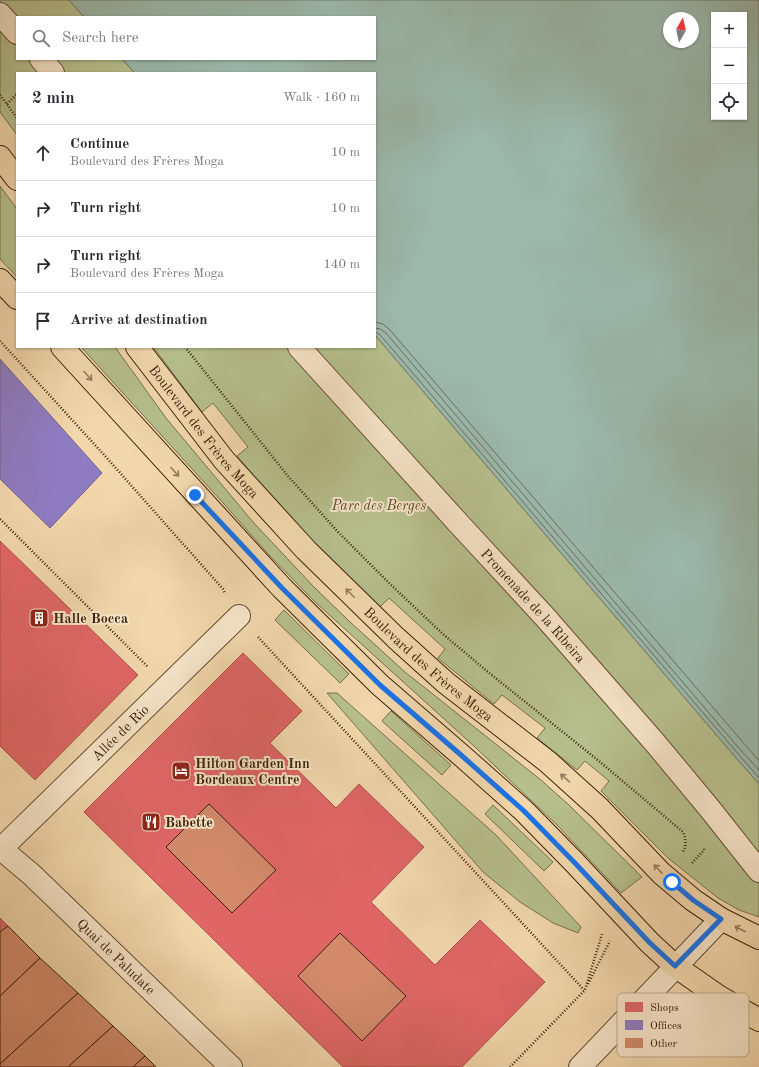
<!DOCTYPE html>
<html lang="en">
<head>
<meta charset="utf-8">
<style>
  body { margin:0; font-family:"Old Standard TT",serif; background:#f7f7f7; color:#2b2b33 }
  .controls { position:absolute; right:12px; top:12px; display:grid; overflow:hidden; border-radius:0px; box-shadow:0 1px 3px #0004 }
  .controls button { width:36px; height:36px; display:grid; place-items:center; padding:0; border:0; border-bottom:1px solid #e1e1e2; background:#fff; color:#2b2b33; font:20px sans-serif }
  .compass { position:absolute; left:663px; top:12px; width:36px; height:36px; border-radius:50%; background:#fff; box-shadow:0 1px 3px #0004; rotate:9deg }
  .stop { position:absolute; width:12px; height:12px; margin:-9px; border:3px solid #1a73e8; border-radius:50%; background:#fff }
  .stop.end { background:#1a73e8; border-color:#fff; box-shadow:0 1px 4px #0008 }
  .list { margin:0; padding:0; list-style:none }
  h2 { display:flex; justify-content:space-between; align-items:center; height:52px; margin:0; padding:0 16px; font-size:17px }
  h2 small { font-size:13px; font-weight:400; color:#7c7c81 }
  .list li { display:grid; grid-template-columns:26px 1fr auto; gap:12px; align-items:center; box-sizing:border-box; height:56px; padding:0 16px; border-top:1px solid #e1e1e2 }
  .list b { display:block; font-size:15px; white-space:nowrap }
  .list p { margin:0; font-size:13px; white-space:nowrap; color:#7c7c81 }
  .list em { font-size:13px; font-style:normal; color:#7c7c81 }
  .icon { flex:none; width:22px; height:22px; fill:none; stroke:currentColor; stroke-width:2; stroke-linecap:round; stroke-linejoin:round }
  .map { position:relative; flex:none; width:759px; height:1067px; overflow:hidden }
  .search { position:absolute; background:#fff; box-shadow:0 1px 3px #0004; left:16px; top:16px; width:360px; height:44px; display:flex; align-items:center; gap:10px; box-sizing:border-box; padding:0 14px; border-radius:0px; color:#7c7c81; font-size:15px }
  .panel { position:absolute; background:#fff; box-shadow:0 1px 3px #0004; left:16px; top:72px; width:360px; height:276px; border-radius:0px }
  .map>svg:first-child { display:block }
</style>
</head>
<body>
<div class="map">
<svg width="759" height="1067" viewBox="0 0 759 1067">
  <rect width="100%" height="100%" fill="#f2d7ac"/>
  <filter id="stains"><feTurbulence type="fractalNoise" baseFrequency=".005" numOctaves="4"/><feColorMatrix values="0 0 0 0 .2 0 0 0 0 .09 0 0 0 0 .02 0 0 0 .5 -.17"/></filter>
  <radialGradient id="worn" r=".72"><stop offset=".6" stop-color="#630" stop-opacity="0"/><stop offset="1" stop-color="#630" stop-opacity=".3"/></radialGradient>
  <!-- green -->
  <g fill="#b6bf8d" stroke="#78714c">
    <polygon points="0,0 69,0 84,17 17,17 17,59 122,59 135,73 17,73 17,135 0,112"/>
    <polygon points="0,186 17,209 17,277 0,259"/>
    <polygon points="375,335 731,752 759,784 759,917 739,910 718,898 668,858 601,791 609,781 585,761 577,770 537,738 545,728 502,695 494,704 438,658 445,649 389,598 380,607 344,574 277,503 237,456 248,447 213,403 202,412 153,347 375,347"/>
    <polygon points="81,347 115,347 166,418 253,522 313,586 349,621 405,672 541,780 569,805 642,877 621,893 557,825 475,747 314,601 270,556 224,504"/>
    <polygon points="284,610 349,674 340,683 275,620"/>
    <polygon points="327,693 337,693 496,835 581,927 578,933 553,923 520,902 483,872"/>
    <polygon points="391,711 451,765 442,775 382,721"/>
    <polygon points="493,805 553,862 544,871 485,814"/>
  </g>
  <!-- water -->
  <path fill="#9bb9ad" stroke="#757d6c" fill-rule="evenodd" d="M69,0H759V784L731,752L375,335V73H135L122,59H375V17H84ZM714,15H744V117H714ZM669,18H693V42H669Z"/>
  <!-- shops -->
  <g fill="#e06666" stroke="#ae524b">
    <polygon points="0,541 138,675 35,780 0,746"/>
    <polygon points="243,653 302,711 270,743 336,808 359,784 424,847 371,902 435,965 480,920 545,982 462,1067 343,1067 84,812"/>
    <polygon points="0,918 8,926 0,932"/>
  </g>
  <!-- offices -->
  <polygon fill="#8e7cc3" stroke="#75618c" points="0,359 102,473 50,528 0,479"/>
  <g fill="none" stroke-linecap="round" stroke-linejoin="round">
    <!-- shore -->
    <g stroke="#6b6e5c" stroke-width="1">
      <polyline points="375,322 383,324 390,330 759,761"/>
      <polyline points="375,328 380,329 386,333 737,746 759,770"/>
      <polyline points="375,333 378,333 382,337 734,749 759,778"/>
    </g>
  </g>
  <!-- building -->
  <g fill="#d28a6b" stroke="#3b230b">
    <polygon points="209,804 276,870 232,913 166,847"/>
    <polygon points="8,926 40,958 0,996 0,932"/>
    <polygon points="340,933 406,996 362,1041 298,976"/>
    <polygon points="40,958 78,993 0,1064 0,996"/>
    <polygon points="78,993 113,1026 68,1067 0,1067 0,1064"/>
    <polygon points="113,1026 145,1056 133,1067 68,1067"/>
    <polygon points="145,1056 156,1067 133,1067"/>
  </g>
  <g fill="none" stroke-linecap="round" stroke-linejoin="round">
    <!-- minor casing -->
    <g stroke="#695033" stroke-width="24">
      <g id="minor">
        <polyline points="0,14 17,33"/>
        <polyline points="41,59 53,73"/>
        <path id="s1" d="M299,347L460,525L545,617L656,744L710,809L759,871"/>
        <path id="s2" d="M0,848L32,875L231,1067"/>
        <path id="s3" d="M0,850L239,616"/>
        <polyline points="580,1067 721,919"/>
      </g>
    </g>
    <!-- major casing -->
    <g stroke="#3b230b" stroke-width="24">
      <g id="major">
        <polyline points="0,157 17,179"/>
        <polyline points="0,280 17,298"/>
        <polyline points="62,347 282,588 380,685 461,755 524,811 574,862 649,942 675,966 718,996 759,1020"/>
        <path id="s4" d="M137,347L224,460L306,550L396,638L446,683L548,762L600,809L661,873L693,900L721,919L759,938"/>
      </g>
    </g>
    <!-- path -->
    <g stroke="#3b230b" stroke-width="2.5" stroke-dasharray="1 2" stroke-linecap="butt">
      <polyline points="0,95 17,118"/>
      <polyline points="7,104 17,94"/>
      <polyline points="0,341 106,457 223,589 225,593"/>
      <path d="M185,347L287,475L338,532L389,583L444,635L488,672L599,761L683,832C686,839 687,846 682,853"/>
      <polyline points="0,519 148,667"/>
      <polyline points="258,637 584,990"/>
      <polyline points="692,863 704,850 704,848"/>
      <polyline points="588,984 610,941"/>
      <polyline points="510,1067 585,990 602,934"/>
    </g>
    <!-- minor -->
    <use href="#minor" stroke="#f7e5c9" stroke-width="22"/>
    <!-- major -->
    <use href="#major" stroke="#f2d7ac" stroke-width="22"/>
  </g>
  <!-- one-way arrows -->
  <defs><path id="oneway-shaft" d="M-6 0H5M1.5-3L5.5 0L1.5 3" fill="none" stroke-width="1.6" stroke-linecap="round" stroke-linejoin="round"/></defs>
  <g stroke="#967d5c">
    <use href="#oneway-shaft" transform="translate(88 376) rotate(48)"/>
    <use href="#oneway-shaft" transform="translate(175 472) rotate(48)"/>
    <use href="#oneway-shaft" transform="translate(350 593) rotate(-135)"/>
    <use href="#oneway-shaft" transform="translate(565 778) rotate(-139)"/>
    <use href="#oneway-shaft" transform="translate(658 869) rotate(-134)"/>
    <use href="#oneway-shaft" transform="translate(740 929) rotate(-153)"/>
  </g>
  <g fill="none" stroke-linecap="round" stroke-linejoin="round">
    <!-- route -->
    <polyline stroke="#1a73e8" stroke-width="5" points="195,495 282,588 380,685 461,755 524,811 574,862 649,942 675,966 721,919 693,900 672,882"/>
  </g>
  <!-- icons -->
  <defs>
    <g id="building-square" transform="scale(1)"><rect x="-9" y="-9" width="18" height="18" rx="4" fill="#8f2418" stroke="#f7e5c9"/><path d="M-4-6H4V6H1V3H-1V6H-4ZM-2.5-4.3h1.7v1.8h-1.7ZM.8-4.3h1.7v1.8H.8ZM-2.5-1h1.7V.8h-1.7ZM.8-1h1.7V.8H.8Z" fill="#fff"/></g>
    <g id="hotel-square" transform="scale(1)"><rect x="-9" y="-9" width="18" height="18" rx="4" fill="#8f2418" stroke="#f7e5c9"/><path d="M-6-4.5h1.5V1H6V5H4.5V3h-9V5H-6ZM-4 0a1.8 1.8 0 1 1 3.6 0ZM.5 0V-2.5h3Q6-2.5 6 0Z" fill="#fff"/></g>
    <g id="restaurant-square" transform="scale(1)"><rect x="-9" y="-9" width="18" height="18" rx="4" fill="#8f2418" stroke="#f7e5c9"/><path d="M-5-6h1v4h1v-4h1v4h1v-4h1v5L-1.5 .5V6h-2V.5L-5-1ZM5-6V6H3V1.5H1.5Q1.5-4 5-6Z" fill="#fff"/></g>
  </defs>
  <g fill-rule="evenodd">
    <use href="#building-square" x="39" y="618"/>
    <use href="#hotel-square" x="181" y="771"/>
    <use href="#restaurant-square" x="151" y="822"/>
  </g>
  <g text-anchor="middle" stroke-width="4" stroke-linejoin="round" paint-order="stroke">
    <!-- street labels -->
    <g font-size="14" fill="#3b230b" stroke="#f7e5c9">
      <text dy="5" stroke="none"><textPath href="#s4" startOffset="108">Boulevard des Frères Moga</textPath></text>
      <text dy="5" stroke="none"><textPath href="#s1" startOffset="349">Promenade de la Ribeira</textPath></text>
      <text dy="5" stroke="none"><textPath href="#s4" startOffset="432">Boulevard des Frères Moga</textPath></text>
      <text dy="5" stroke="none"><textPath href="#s3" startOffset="168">Allée de Rio</textPath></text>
      <text dy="5" stroke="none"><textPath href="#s2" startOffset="159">Quai de Paludate</textPath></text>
    </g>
    <!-- park labels -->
    <g font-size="14" font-style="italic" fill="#5a4a2c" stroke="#f7e5c9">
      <text x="379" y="510">Parc des Berges</text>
    </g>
    <!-- poi labels -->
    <g font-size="14" font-weight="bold" fill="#3b230b" stroke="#f7e5c9" text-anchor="start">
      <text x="53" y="623">Halle Bocca</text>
      <text x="195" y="768">Hilton Garden Inn<tspan x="195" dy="16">Bordeaux Centre</tspan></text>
      <text x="165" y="827">Babette</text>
    </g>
  </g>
  <!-- legend -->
  <rect x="617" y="993" width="132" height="64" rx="6" fill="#f7e5c9" stroke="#bfab90" stroke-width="1"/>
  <rect x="625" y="1002" width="18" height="10" fill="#e06666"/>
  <rect x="625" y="1020" width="18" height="10" fill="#8e7cc3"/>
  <rect x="625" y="1038" width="18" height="10" fill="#d28a6b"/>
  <g font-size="11" fill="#3b230b">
    <text x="650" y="1011">Shops</text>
    <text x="650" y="1029">Offices</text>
    <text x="650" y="1047">Other</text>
  </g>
  <rect width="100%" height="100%" filter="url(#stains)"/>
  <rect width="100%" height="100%" fill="url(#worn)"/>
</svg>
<div class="controls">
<button>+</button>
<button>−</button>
<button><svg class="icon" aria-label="locate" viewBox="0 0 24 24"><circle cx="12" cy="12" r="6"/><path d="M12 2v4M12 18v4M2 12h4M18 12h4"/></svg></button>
</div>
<svg class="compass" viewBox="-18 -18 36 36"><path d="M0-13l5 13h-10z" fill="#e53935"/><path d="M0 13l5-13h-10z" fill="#7c7c81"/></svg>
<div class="stop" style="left:672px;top:882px"></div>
<div class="stop end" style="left:195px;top:495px"></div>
<div class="search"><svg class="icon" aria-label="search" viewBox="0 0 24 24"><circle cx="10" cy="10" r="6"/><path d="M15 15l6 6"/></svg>Search here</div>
<section class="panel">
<h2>2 min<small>Walk · 160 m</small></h2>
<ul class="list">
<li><svg class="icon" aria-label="ahead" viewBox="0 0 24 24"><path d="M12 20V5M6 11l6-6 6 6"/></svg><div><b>Continue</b><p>Boulevard des Frères Moga</p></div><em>10 m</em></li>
<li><svg class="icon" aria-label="right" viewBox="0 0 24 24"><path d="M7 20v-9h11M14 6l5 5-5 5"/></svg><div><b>Turn right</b></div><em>10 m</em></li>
<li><svg class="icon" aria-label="right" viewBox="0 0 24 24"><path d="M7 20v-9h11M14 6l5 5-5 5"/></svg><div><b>Turn right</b><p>Boulevard des Frères Moga</p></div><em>140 m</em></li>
<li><svg class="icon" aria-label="arrive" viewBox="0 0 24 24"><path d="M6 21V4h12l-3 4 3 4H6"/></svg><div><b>Arrive at destination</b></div></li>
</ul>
</section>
</div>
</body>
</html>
